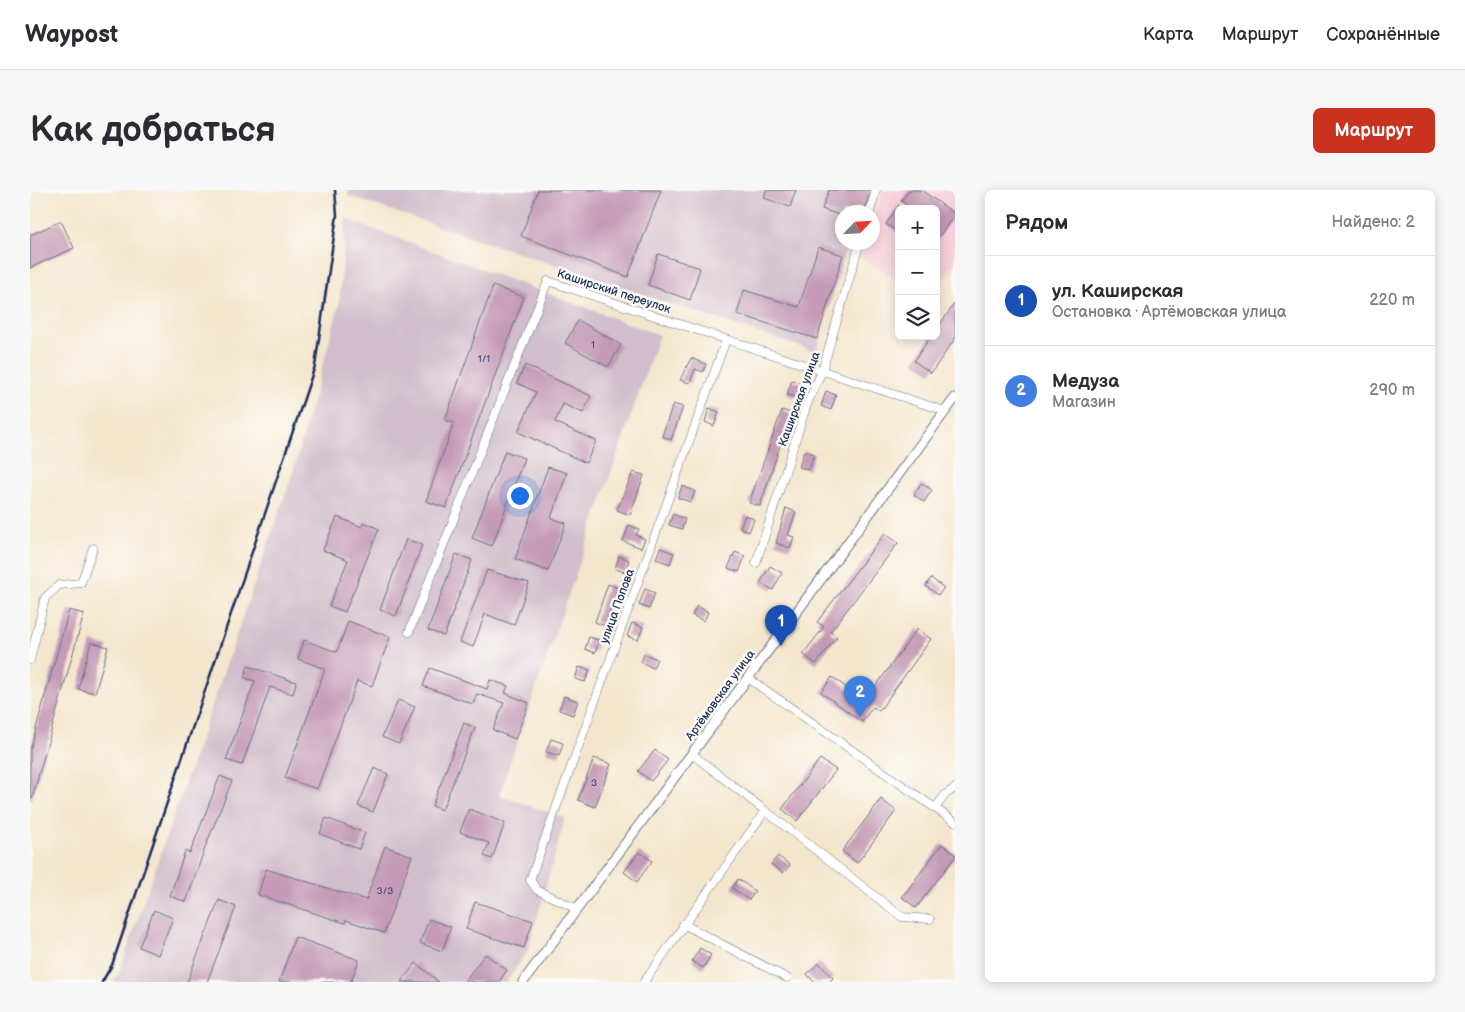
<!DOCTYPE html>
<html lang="ru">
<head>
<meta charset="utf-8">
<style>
  body { margin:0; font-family:"Balsamiq Sans",sans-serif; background:#f7f7f7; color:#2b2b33 }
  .controls { position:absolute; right:15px; top:15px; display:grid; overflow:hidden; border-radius:8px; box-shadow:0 2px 12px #0003 }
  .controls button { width:45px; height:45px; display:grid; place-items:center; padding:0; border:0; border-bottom:1px solid #e1e1e2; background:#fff; color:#2b2b33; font:25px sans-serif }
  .compass { position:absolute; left:805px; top:15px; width:45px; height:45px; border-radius:50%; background:#fff; box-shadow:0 2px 12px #0003; rotate:65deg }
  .you { position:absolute; left:489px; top:305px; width:18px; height:18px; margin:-12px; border:4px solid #fff; border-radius:50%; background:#1a73e8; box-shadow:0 0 0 8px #1a73e833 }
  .badge { display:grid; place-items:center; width:32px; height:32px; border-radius:50%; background:#c8321e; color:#fff; font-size:16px; font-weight:700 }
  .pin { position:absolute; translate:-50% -41px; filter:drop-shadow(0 1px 2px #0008) }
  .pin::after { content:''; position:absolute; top:26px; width:18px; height:15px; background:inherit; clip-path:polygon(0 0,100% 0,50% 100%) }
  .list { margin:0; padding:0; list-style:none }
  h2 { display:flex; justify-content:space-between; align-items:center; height:65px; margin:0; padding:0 20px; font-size:21px }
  h2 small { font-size:16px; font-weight:400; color:#7c7c81 }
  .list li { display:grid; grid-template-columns:32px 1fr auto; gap:15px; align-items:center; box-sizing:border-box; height:90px; padding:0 20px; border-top:1px solid #e1e1e2 }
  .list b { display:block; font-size:19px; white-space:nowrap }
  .list p { margin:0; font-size:16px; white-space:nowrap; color:#7c7c81 }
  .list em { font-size:16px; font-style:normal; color:#7c7c81 }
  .icon { flex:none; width:28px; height:28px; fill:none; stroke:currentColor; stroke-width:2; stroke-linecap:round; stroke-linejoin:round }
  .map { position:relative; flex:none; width:925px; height:792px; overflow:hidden; border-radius:8px }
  header { display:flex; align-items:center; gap:30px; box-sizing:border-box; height:70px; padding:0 25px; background:#fff; border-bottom:1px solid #e1e1e2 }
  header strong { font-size:24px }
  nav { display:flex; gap:28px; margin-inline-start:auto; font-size:18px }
  .intro { display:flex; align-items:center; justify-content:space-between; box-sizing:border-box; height:120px; padding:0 30px }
  h1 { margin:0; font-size:35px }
  .button { padding:12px 22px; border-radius:8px; background:#c8321e; color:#fff; font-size:18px; font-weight:700 }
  main { display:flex; gap:30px; padding:0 30px }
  aside { flex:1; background:#fff; border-radius:8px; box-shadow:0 2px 12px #0003 }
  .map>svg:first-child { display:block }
</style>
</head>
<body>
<header>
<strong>Waypost</strong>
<nav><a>Карта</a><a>Маршрут</a><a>Сохранённые</a></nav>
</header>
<div class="intro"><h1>Как добраться</h1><a class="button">Маршрут</a></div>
<main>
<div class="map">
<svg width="925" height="792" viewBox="0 0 925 792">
  <rect width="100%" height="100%" fill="#fdfcf7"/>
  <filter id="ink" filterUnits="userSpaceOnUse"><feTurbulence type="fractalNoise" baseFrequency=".02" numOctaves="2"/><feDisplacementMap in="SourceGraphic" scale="10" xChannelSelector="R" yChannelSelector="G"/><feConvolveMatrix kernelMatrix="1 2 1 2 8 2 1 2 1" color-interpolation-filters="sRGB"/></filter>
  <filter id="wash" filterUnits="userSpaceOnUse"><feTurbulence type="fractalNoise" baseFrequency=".0096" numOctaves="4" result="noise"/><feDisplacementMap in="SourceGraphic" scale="20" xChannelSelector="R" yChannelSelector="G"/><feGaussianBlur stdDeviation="1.12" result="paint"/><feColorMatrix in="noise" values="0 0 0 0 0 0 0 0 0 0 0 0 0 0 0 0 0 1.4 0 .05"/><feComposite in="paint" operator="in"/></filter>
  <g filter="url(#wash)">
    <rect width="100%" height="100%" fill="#f4e6cd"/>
    <!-- built -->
    <polygon fill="#f5cfd9" points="853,0 925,0 925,72 906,99 906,19 869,19 869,91 830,67 835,53 842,52 843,30"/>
    <!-- industrial -->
    <g fill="#d1bdcb">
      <polygon points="318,0 834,0 827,22 812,22 812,52 818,53 786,162 318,6"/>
      <polygon points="316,29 629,145 469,605 535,628 498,761 476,792 83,792 90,780 263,282 309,116"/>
    </g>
    <g id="blocks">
      <!-- building -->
      <g fill="#c49ab6">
        <polygon points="508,0 631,0 598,87 491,46"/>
        <polygon points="736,0 766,0 760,17 734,8"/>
        <polygon points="799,0 840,0 834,22 812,22 812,26 792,19"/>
        <polygon points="879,0 891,0 925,24 906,51 906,19 882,19 871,11"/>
        <polygon points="869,15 869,43 856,34"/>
        <polygon points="31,31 44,58 0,78 0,45"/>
        <polygon points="788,57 813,65 787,149 707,124 714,100 769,117"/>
        <polygon points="628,64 670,78 660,110 618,95"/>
        <polygon points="463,96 494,107 416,318 396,311 424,233 415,230"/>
        <polygon points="925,113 925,149 901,183 884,171 901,146 906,146 906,140"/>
        <polygon points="548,130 591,155 578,177 535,153"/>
        <polygon points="661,168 676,174 673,182 665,179 660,193 650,190"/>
        <polygon points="495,175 561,206 553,223 533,214 525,232 566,251 556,273 488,242 506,202 487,193"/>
        <polygon points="762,190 771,193 767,207 757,205"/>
        <polygon points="796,201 806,205 801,220 791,216"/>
        <polygon points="643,214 653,217 641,250 632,246"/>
        <polygon points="679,218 689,222 684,236 675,232"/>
        <polygon points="752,220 761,223 730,316 719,313"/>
        <polygon points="475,261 494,268 462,356 442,348"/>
        <polygon points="774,261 784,264 779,280 769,277"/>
        <polygon points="518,277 537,283 521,328 536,333 518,381 485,369"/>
        <polygon points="603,282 614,285 600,325 587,320"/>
        <polygon points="891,293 902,300 894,312 884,305"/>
        <polygon points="652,296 665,301 661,312 648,308"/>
        <polygon points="756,318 766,322 758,345 764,347 760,358 746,353"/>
        <polygon points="643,324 655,329 652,339 639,335"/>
        <polygon points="715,325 724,329 719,342 710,338"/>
        <polygon points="307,327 332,337 334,332 349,339 315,422 299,416 318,370 293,360"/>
        <polygon points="599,335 609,339 606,345 615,349 611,358 593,351"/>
        <polygon points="855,343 868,353 800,442 807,447 786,474 773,464 794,437 787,432"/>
        <polygon points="376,349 392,355 366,426 350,420"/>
        <polygon points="630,358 644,363 640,374 626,369"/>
        <polygon points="705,362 715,366 709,382 698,378"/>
        <polygon points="426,364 442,370 414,446 398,440"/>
        <polygon points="589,366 599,370 595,382 585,379"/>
        <polygon points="740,376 752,383 743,400 730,393"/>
        <polygon points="457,380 499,393 484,435 455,424 443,457 430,452"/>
        <polygon points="901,388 914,398 908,405 896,396"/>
        <polygon points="578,394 588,398 575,436 565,432"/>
        <polygon points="615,399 625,403 619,419 609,415"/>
        <polygon points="667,416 678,422 674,431 662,425"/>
        <polygon points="39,420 54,424 2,609 0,609 0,560"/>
        <polygon points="318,431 360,447 342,496 327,491 287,599 255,588 295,479 268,469 274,450 307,462"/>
        <polygon points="602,433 613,437 608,450 597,446"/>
        <polygon points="887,439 901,449 849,521 843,517 832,532 791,502 802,487 835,511"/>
        <polygon points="559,447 569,450 565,463 555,459"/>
        <polygon points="61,452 78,457 65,503 48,499"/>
        <polygon points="614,464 627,469 623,478 611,472"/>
        <polygon points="218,476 266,492 263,504 240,497 212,575 196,570 225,491 214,488"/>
        <polygon points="549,477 560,480 555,492 545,489"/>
        <polygon points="400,478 457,499 460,490 478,496 475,503 499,513 485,549 463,540 474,513 447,504 443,514 393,496"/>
        <polygon points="534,506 548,511 543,525 529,520"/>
        <polygon points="368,510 385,517 369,554 352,547"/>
        <polygon points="434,533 445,538 412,620 402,616"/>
        <polygon points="521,549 533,553 529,566 516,562"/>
        <polygon points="625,560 638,570 621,591 608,581"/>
        <polygon points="564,568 581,574 565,617 548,610"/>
        <polygon points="790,569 806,580 767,631 752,619"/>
        <polygon points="344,578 358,584 343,622 328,616"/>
        <polygon points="190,586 202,591 176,655 156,712 140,706 155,661 160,663"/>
        <polygon points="851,609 866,621 827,673 812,661"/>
        <polygon points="439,619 475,633 462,669 454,666 459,653 430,642"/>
        <polygon points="296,628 335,643 329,659 290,644"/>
        <polygon points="912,654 925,664 925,667 886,718 872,707"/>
        <polygon points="355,656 382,666 354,743 316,730 315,733 228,705 236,679 336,710"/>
        <polygon points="609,662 622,671 607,692 594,682"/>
        <polygon points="748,666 760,675 753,683 741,674"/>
        <polygon points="708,689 725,701 719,710 702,698"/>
        <polygon points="189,710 206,717 177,792 157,792"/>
        <polygon points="445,712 503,731 494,758 436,739"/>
        <polygon points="124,720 143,728 128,765 109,757"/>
        <polygon points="399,729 421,737 412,761 390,753"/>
        <polygon points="265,747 329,770 321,792 249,792"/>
        <polygon points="670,758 681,765 673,778 662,771"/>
        <polygon points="455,764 477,780 469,792 434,792"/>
        <polygon points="386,773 409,792 371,792"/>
        <polygon points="789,773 803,788 799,792 784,792 777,784"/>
      </g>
    </g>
  </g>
  <g filter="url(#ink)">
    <use href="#blocks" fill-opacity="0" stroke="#676f85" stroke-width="1"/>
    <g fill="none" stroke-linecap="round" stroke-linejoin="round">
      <!-- minor casing -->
      <g stroke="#676f85" stroke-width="9">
        <g id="minor">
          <polyline points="840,22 846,0"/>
          <polyline points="726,373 776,217 792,181 830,52"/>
          <polyline points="379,442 518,91 915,221"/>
          <polyline points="0,470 15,408 29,395 51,393 63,358"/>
          <polyline points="718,488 925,632"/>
          <polyline points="662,564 872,727 900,729"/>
          <polyline points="905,618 916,604 925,598"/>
          <polyline points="547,719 507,700 500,690 696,150"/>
          <polyline points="653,734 757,788"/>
          <polyline points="614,792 735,621"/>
        </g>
      </g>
      <!-- tertiary casing -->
      <g stroke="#676f85" stroke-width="11">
        <polyline id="tertiary" points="493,792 925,208"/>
      </g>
      <!-- minor -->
      <use href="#minor" stroke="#fff" stroke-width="8"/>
      <!-- tertiary -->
      <use href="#tertiary" stroke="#fff" stroke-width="9"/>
      <!-- rail -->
      <polyline stroke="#1b2f5e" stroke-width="2.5" points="72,792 82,775 285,176 307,25 305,0"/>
    </g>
  </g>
  <g text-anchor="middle" stroke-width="5" stroke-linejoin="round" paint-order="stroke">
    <!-- number labels -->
    <g font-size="10" fill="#454a74">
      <text x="563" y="158">1</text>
      <text x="454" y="172">1/1</text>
      <text x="564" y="596">3</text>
      <text x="355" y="704">3/3</text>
    </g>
    <!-- street labels -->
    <g font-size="12" fill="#1b2f5e" stroke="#fdfcf7">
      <text transform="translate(584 101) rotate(18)" y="4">Каширский переулок</text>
      <text transform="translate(769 209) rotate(-70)" y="4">Каширская улица</text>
      <text transform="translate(587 416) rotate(-70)" y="4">улица Попова</text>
      <text transform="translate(690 505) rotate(-54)" y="4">Артёмовская улица</text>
    </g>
  </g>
</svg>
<div class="controls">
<button>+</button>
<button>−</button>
<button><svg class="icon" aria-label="layers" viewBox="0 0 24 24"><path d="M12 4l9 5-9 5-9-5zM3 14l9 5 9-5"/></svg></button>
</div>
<svg class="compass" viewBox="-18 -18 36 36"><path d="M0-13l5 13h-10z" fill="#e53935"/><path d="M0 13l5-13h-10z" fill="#7c7c81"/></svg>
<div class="you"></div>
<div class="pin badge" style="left:751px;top:456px;background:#1a4fb4">1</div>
<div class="pin badge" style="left:830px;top:527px;background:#3f7fe0">2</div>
</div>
<aside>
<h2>Рядом<small>Найдено: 2</small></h2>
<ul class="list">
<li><span class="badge" style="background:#1a4fb4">1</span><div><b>ул. Каширская</b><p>Остановка · Артёмовская улица</p></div><em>220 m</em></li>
<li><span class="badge" style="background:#3f7fe0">2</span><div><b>Медуза</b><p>Магазин</p></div><em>290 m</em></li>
</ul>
</aside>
</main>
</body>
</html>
